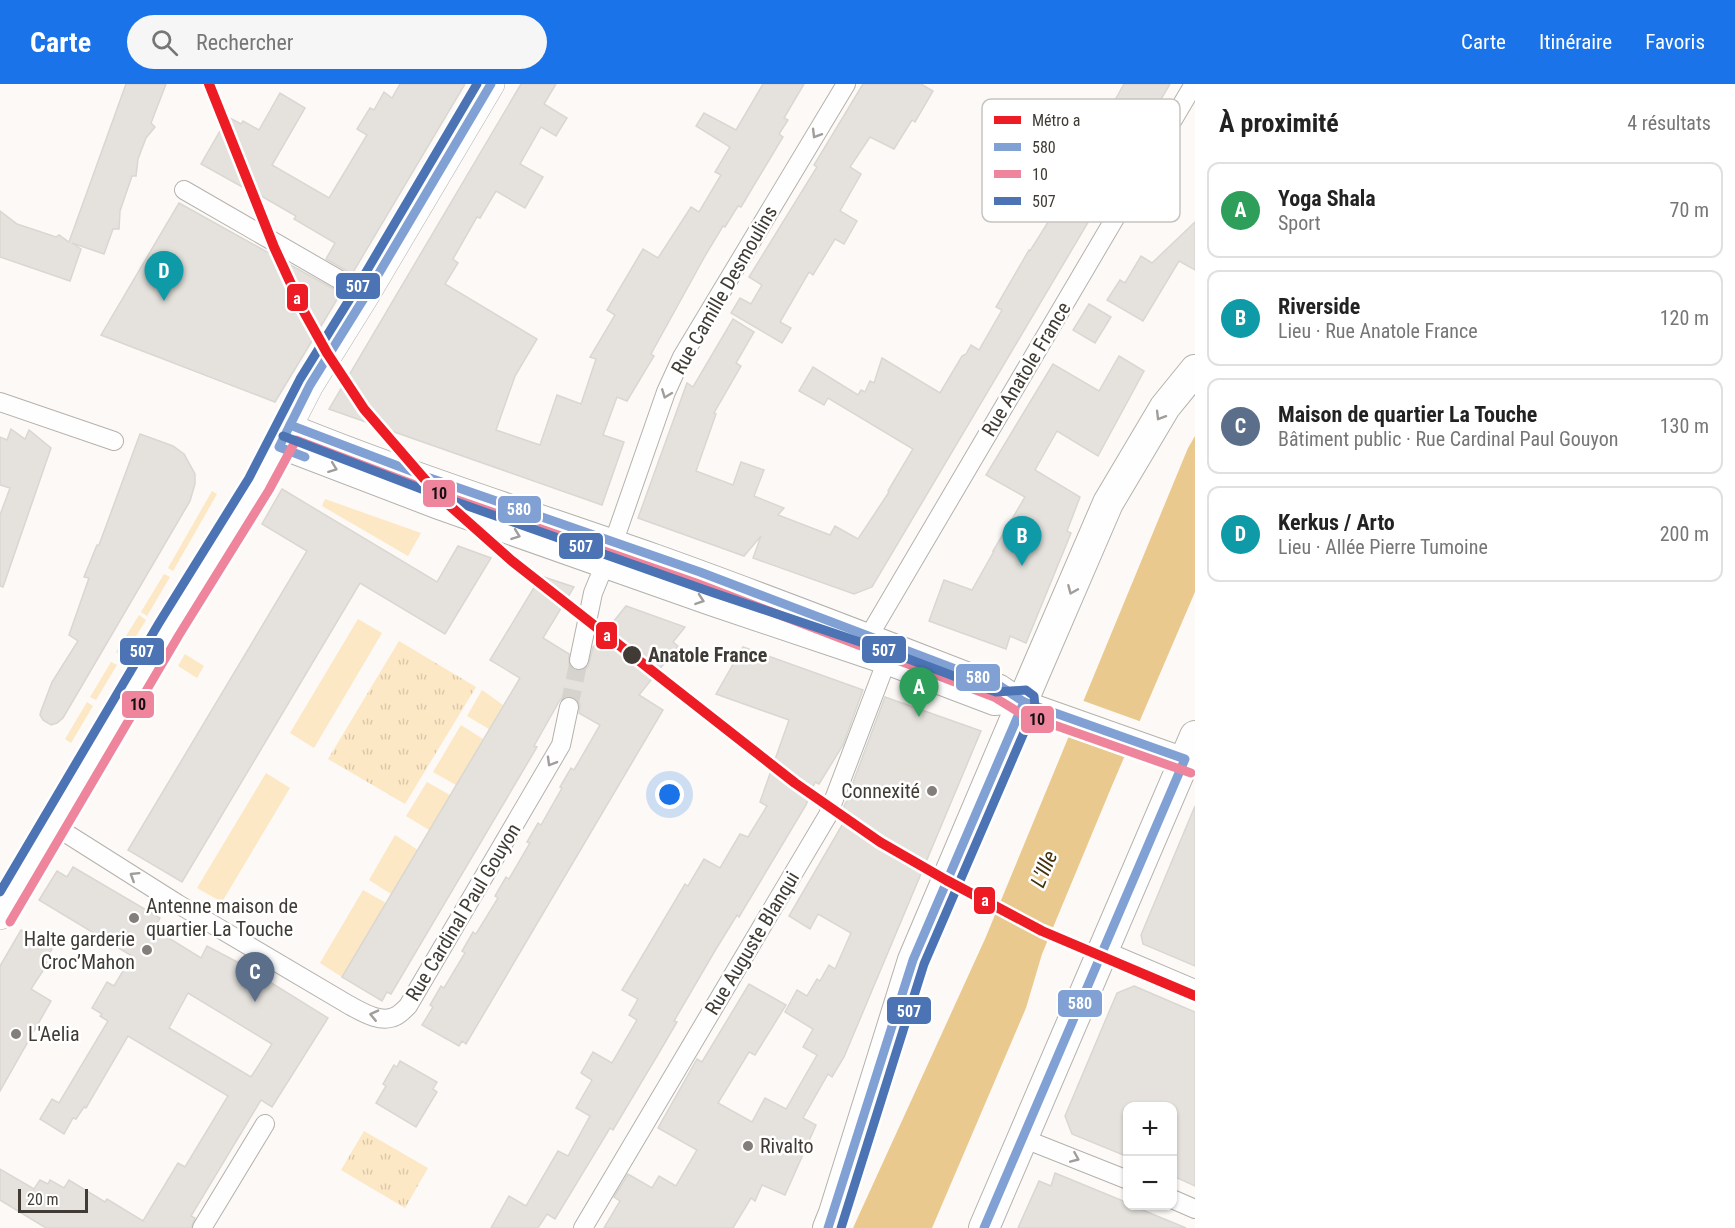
<!DOCTYPE html>
<html lang="fr">
<head>
<meta charset="utf-8">
<style>
  body { margin:0; font-family:"Roboto Condensed",sans-serif; background:#f6f6f6; color:#222 }
  .controls { position:absolute; right:18px; bottom:18px; display:grid; overflow:hidden; border-radius:12px; box-shadow:0 2px 4px #0004 }
  .controls button { width:54px; height:54px; display:grid; place-items:center; padding:0; border:0; border-bottom:2px solid #e0e0e0; background:#fff; color:#222; font:30px sans-serif }
  .scale { position:absolute; left:18px; bottom:15px; width:70px; box-sizing:border-box; padding-left:6px; border:3px solid #403c35; border-top:0; font-size:16px; line-height:21px; white-space:nowrap; color:#403c35; -webkit-text-stroke:4px #fff; paint-order:stroke }
  .you { position:absolute; left:670px; top:711px; width:21px; height:21px; margin:-15px; border:4px solid #fff; border-radius:50%; background:#1a73e8; box-shadow:0 0 0 9px #1a73e833 }
  .badge { display:grid; place-items:center; width:39px; height:39px; border-radius:50%; background:#1a73e8; color:#fff; font-size:20px; font-weight:700 }
  .pin { position:absolute; translate:-50% -50px; filter:drop-shadow(0 2px 3px #0008) }
  .pin::after { content:''; position:absolute; top:32px; width:21px; height:18px; background:inherit; clip-path:polygon(0 0,100% 0,50% 100%) }
  .list { margin:0; padding:0; list-style:none }
  h2 { display:flex; justify-content:space-between; align-items:center; height:78px; margin:0; padding:0 24px; font-size:26px }
  h2 small { font-size:20px; font-weight:400; color:#767676 }
  .list li { display:grid; grid-template-columns:39px 1fr auto; gap:18px; align-items:center; box-sizing:border-box; height:96px; margin:0 12px 12px; padding:0 12px; border:2px solid #e0e0e0; border-radius:12px }
  .list b { display:block; font-size:22px; white-space:nowrap }
  .list p { margin:0; font-size:20px; white-space:nowrap; color:#767676 }
  .list em { font-size:20px; font-style:normal; color:#767676 }
  .icon { flex:none; width:33px; height:33px; fill:none; stroke:currentColor; stroke-width:2; stroke-linecap:round; stroke-linejoin:round }
  .map { position:relative; flex:none; width:1195px; height:1144px; overflow:hidden }
  header { display:flex; align-items:center; gap:36px; box-sizing:border-box; height:84px; padding:0 30px; background:#1a73e8; color:#fff }
  header strong { font-size:28px }
  nav { display:flex; gap:33px; margin-inline-start:auto; font-size:21px }
  .search { width:420px; height:54px; background:#f6f6f6; display:flex; align-items:center; gap:15px; box-sizing:border-box; padding:0 21px; border-radius:33px; color:#767676; font-size:22px }
  main { display:flex }
  aside { flex:1; background:#fff }
  .map>svg:first-child { display:block }
</style>
</head>
<body>
<header>
<strong>Carte</strong>
<div class="search"><svg class="icon" aria-label="search" viewBox="0 0 24 24"><circle cx="10" cy="10" r="6"/><path d="M15 15l6 6"/></svg>Rechercher</div>
<nav><a>Carte</a><a>Itinéraire</a><a>Favoris</a></nav>
</header>
<main>
<div class="map">
<svg width="1195" height="1144" viewBox="0 0 1195 1144">
  <defs>
    <pattern id="park-tufts" width="24" height="20" patternUnits="userSpaceOnUse" patternTransform="scale(1.5)"><rect width="24" height="20" fill="#fde8c5"/><path d="M3 7l-1-3M5 7V3M7 7l1-3M15 17l-1-3M17 17v-4M19 17l1-3" fill="none" stroke="#dac8aa"/></pattern>
  </defs>
  <rect width="100%" height="100%" fill="#fcf9f6"/>
  <!-- grass -->
  <g fill="#fde8c5">
    <polygon points="212,407 217,410 173,487 168,484"/>
    <polygon points="325,415 421,449 408,472 322,422"/>
    <polygon points="164,490 170,493 147,532 141,528"/>
    <polygon points="139,531 146,536 123,573 116,568"/>
    <polygon points="358,535 382,549 314,664 290,649"/>
    <polygon points="185,570 204,582 197,594 178,582"/>
    <polygon points="111,578 117,581 96,616 90,613"/>
    <polygon points="482,606 503,621 489,645 467,632"/>
    <polygon points="87,618 93,622 71,659 65,655"/>
    <polygon points="461,641 483,655 456,701 433,688"/>
    <polygon points="266,689 290,704 222,818 197,804"/>
    <polygon points="427,698 450,711 429,746 406,732"/>
    <polygon points="395,751 418,766 391,810 369,796"/>
    <polygon points="363,806 386,819 342,893 320,879"/>
  </g>
  <!-- park -->
  <g fill="url(#park-tufts)">
    <polygon points="399,557 476,603 405,720 328,675"/>
    <polygon points="364,1047 428,1084 405,1124 341,1086"/>
  </g>
  <!-- water -->
  <polygon fill="#eac98e" points="1195,352 1195,508 1111,704 1042,870 1026,924 932,1144 853,1144 985,855 1188,364"/>
  <!-- pier -->
  <polygon fill="#fcf9f6" points="1081,616 1142,638 1127,674 1066,652"/>
  <!-- building -->
  <g fill="#e5e2dd" stroke="#dad7d2" stroke-width="1.5" fill-rule="evenodd">
    <polygon points="126,0 166,0 151,39 155,43 146,54 138,75 136,92 132,92 120,127 119,145 113,145 104,170 72,159 81,165 70,197 0,173 0,127 17,140 56,153 59,151 69,158"/>
    <polygon points="400,0 465,0 352,190 326,175 335,159 294,135 296,132 256,109 255,110 201,80 228,33 241,40 243,37 259,46 280,9 305,24 272,81 329,114 367,51 357,45 370,24 374,26 384,8 392,14"/>
    <polygon points="521,0 556,0 544,20 567,34 556,52 541,43 520,80 543,93 525,124 496,107 480,134 477,133 453,175 458,179 445,200 537,255 515,292 496,346 540,361 557,311 581,320 596,275 590,273 615,231 607,226 643,165 658,174 691,123 699,128 721,91 715,88 730,63 696,42 704,29 736,46 763,0 804,0 784,34 788,36 779,50 783,53 741,123 738,122 725,143 723,142 705,172 651,270 654,272 627,317 617,313 603,351 624,358 602,421 329,325"/>
    <polygon points="863,0 921,0 933,7 915,38 912,36 894,65 870,53 850,83 861,90 840,127 857,137 844,160 835,155 813,191 809,188 780,238 791,244 782,259 731,229 740,214 751,220 762,201 749,193 817,83 814,81"/>
    <polygon points="1124,0 1170,0 872,503 854,510 753,474 761,452 744,472 638,434 687,299 693,303 733,235 754,248 736,279 741,282 714,329 716,330 696,387 733,401 741,378 764,386 754,412 784,424 778,431 830,451 835,442 858,455 889,408 888,407 913,365 828,314 824,321 799,307 813,283 858,311 861,306 865,308 870,297 874,299 882,274 940,309 962,272 966,270 971,261 979,266 1002,226 996,223 1029,166 1030,167 1060,119 1048,112 1076,66 1065,59 1071,49 1088,21 1106,32"/>
    <polygon points="179,119 341,209 275,318 101,251"/>
    <polygon points="1195,138 1195,186 1179,177 1143,237 1107,216 1120,196 1125,199 1141,172 1152,179"/>
    <polygon points="1089,220 1111,233 1095,259 1073,246"/>
    <polygon points="1119,272 1144,287 1098,372 1057,347 1035,386 1080,413 1067,447 1071,449 1026,559 1010,552 1006,565 929,537 944,496 972,506 994,467 993,467 1025,413 986,391 1053,280 1099,307"/>
    <polygon points="11,345 25,355 29,346 51,364 3,503 0,502 0,431 10,404 0,401 0,353 7,356"/>
    <polygon points="140,350 173,362 184,370 195,390 195,400 190,417 63,634 57,639 51,641 43,636 40,631 41,627 52,598 78,557 69,551 89,494 84,493 97,461 99,461"/>
    <polygon points="282,405 437,498 458,462 491,474 445,550 360,499 182,798 128,766 307,467 262,440"/>
    <polygon points="541,492 574,503 543,554 569,570 569,580 576,587 583,586 588,583 593,563 626,522 685,543 673,558 678,562 639,611 663,626 466,960 462,957 459,962 422,941 433,923 430,921 441,902 444,904 465,869 462,867 473,848 476,850 498,814 495,812 506,793 509,795 530,759 527,758 538,739 541,741 562,704 560,703 571,684 574,686 600,641 579,629 580,620 576,614 566,612 560,616 534,662 537,663 391,910 387,908 382,917 342,893 520,594 490,576"/>
    <polygon points="743,563 863,606 843,661 819,700 815,698 806,721 739,833 737,831 716,865 674,937 677,938 660,967 613,1046 610,1044 555,1135 547,1130 538,1144 491,1144 509,1112 526,1122 558,1067 568,1072 590,1032 576,1024 592,996 581,989 593,968 612,979 637,936 629,931 638,915 622,906 685,800 688,802 704,775 720,784 740,750 748,753 767,722 760,718 789,636 716,610"/>
    <polygon points="885,613 981,647 844,973 832,993 828,990 803,1034 816,1041 785,1111 762,1101 755,1117 751,1114 733,1144 604,1144 620,1117 614,1113 628,1090 652,1104 659,1092 676,1102 697,1066 658,1044 697,975 702,978 749,900 786,921 755,971 749,968 718,1019 752,1038 765,1014 786,1025 817,971 803,963 813,945 785,928 797,906 807,912 817,895 820,897 829,881 835,885 851,849 818,830 810,845 789,832 848,731 844,730 844,722 855,703 852,701"/>
    <polygon points="1195,722 1195,882 1143,860 1141,851"/>
    <path d="M73,783L160,834L154,845L201,874L207,862L241,880L328,934L272,1023L261,1016L191,1132L195,1134L191,1144H46L0,1116V1085L34,1105L40,1096L48,1100L50,1096L64,1104L69,1096L105,1118L107,1115L143,1137L178,1079L185,1083L228,1012L128,952L86,1024L84,1023L76,1035L73,1034L64,1050L40,1035L52,1015L59,1019L108,937L100,932L102,930L92,924L107,898L114,902L132,872L39,816L57,787L67,793ZM188,909L272,960L251,993L169,944Z"/>
    <polygon points="21,846 52,865 45,877 48,879 31,905 51,917 0,1007 0,882"/>
    <polygon points="1134,902 1195,928 1195,1102 1173,1092 1173,1023 1128,1023 1128,1073 1072,1050 1065,1032 1117,909"/>
    <polygon points="400,977 437,998 433,1005 437,1008 416,1043 376,1019 386,1002 383,1000 394,981 397,983"/>
    <polygon points="1055,1089 1128,1119 1128,1122 1133,1122 1186,1144 1018,1144 1039,1097 1051,1102"/>
  </g>
  <g fill="none" stroke-linecap="round" stroke-linejoin="round">
    <!-- minor-tunnel -->
    <polyline stroke="#d6d3cf" stroke-width="18" stroke-dasharray="18 9" stroke-linecap="butt" points="569,623 579,576"/>
    <!-- minor casing -->
    <g stroke="#b5b2ad" stroke-width="20">
      <g id="minor">
        <polyline points="184,106 366,211"/>
        <polyline points="0,318 114,357"/>
        <polyline points="614,457 666,308 682,273 846,0"/>
        <polyline points="863,562 1194,0"/>
        <polyline points="579,576 593,509 604,482"/>
        <path d="M53,741L178,820L349,921C362,928 381,940 396,932C400,930 405,925 408,922L561,661L569,623"/>
        <polyline points="1103,866 1195,905"/>
        <polyline points="1022,1054 1128,1096"/>
        <polyline points="1172,1115 1195,1125"/>
        <polyline points="202,1144 265,1040"/>
        <polyline points="583,1144 828,731 890,568"/>
      </g>
    </g>
    <!-- tertiary casing -->
    <g stroke="#b5b2ad" stroke-width="24">
      <g id="tertiary">
        <path d="M290,341C411,390 534,429 657,472C772,513 886,558 1000,602L1024,618L1185,675"/>
        <polyline points="279,363 441,425 710,520 886,579 994,620 1024,618"/>
      </g>
    </g>
    <!-- secondary casing -->
    <g stroke="#b5b2ad" stroke-width="28">
      <polyline id="secondary" points="0,832 169,545 259,400 310,301 366,211 491,0"/>
    </g>
    <!-- primary casing -->
    <g stroke="#b5b2ad" stroke-width="32">
      <g id="primary">
        <polyline points="828,1144 834,1129 913,876 1033,593 1108,419 1165,323 1195,286"/>
        <polyline points="984,1144 1195,652"/>
      </g>
    </g>
    <!-- minor -->
    <use href="#minor" stroke="#fffefe" stroke-width="18"/>
    <!-- tertiary -->
    <use href="#tertiary" stroke="#fffefe" stroke-width="22"/>
    <!-- secondary -->
    <use href="#secondary" stroke="#fffefe" stroke-width="27"/>
    <!-- primary -->
    <use href="#primary" stroke="#fffefe" stroke-width="30"/>
    <!-- bus-1 casing -->
    <g stroke="#fff" stroke-width="14">
      <g id="bus-1">
        <polyline points="290,341 427,393 700,488 1000,602 1024,618 1185,675 984,1144"/>
        <polyline points="305,373 279,363 310,301 366,211 491,0"/>
        <polyline points="828,1144 913,876 1024,618"/>
      </g>
    </g>
    <!-- bus-2 casing -->
    <g stroke="#fff" stroke-width="14">
      <polyline id="bus-2" points="10,838 179,551 269,406 296,356 423,404 696,499 994,613 1020,629 1191,689"/>
    </g>
    <!-- bus-3 casing -->
    <g stroke="#fff" stroke-width="14">
      <g id="bus-3">
        <polyline points="283,352 445,414 714,509 890,568 996,608 1026,606 1034,612 1035,623 924,880 841,1144"/>
        <polyline points="0,808 159,539 249,394 300,295 356,205 477,0"/>
      </g>
    </g>
    <!-- bus-1 -->
    <use href="#bus-1" stroke="#81a1d5" stroke-width="9"/>
    <!-- bus-2 -->
    <use href="#bus-2" stroke="#ef859d" stroke-width="9"/>
    <!-- bus-3 -->
    <use href="#bus-3" stroke="#4c74b5" stroke-width="9"/>
    <!-- metro-1 casing -->
    <g stroke="#fff" stroke-width="15">
      <polyline id="metro-1" points="209,0 274,163 303,226 327,269 364,325 440,413 512,477 795,699 880,758 946,796 1042,847 1195,912"/>
    </g>
    <!-- metro-1 -->
    <use href="#metro-1" stroke="#ed1c24" stroke-width="10"/>
  </g>
  <!-- one-way arrows -->
  <defs><path id="oneway-chevron" d="M-2-3.5L2.5 0L-2 3.5" fill="none" stroke-width="1.6" stroke-linecap="round" stroke-linejoin="round" transform="scale(1.5)"/></defs>
  <g stroke="#a09d9a">
    <use href="#oneway-chevron" transform="translate(816 50) rotate(121)"/>
    <use href="#oneway-chevron" transform="translate(666 310) rotate(111)"/>
    <use href="#oneway-chevron" transform="translate(1160 332) rotate(121)"/>
    <use href="#oneway-chevron" transform="translate(333 384) rotate(21)"/>
    <use href="#oneway-chevron" transform="translate(516 451) rotate(20)"/>
    <use href="#oneway-chevron" transform="translate(1072 506) rotate(113)"/>
    <use href="#oneway-chevron" transform="translate(700 516) rotate(19)"/>
    <use href="#oneway-chevron" transform="translate(551 678) rotate(120)"/>
    <use href="#oneway-chevron" transform="translate(134 792) rotate(-148)"/>
    <use href="#oneway-chevron" transform="translate(374 931) rotate(-167)"/>
    <use href="#oneway-chevron" transform="translate(1075 1074) rotate(23)"/>
  </g>
  <!-- markers -->
  <circle fill="#403c35" stroke="#fff" stroke-width="2" cx="632" cy="571" r="10"/>
  <g fill="#827e79" stroke="#fff" stroke-width="2">
    <circle cx="932" cy="707" r="6"/>
    <circle cx="134" cy="834" r="6"/>
    <circle cx="147" cy="866" r="6"/>
    <circle cx="16" cy="950" r="6"/>
    <circle cx="748" cy="1062" r="6"/>
  </g>
  <g text-anchor="middle" stroke-width="5" stroke-linejoin="round" paint-order="stroke">
    <!-- street labels -->
    <g font-size="20" fill="#403c35" stroke="#fff">
      <text transform="translate(724 206) rotate(-60)" y="7">Rue Camille Desmoulins</text>
      <text transform="translate(1026 285) rotate(-59)" y="7">Rue Anatole France</text>
      <text transform="translate(463 828) rotate(-59)" y="7">Rue Cardinal Paul Gouyon</text>
      <text transform="translate(752 859) rotate(-59)" y="7">Rue Auguste Blanqui</text>
    </g>
    <!-- stop labels -->
    <g font-size="20" font-weight="bold" fill="#403c35" stroke="#fff" text-anchor="start">
      <text x="648" y="578">Anatole France</text>
    </g>
    <!-- poi labels -->
    <g font-size="20" fill="#403c35" stroke="#fff" text-anchor="start">
      <text x="920" y="714" text-anchor="end">Connexité</text>
      <text x="146" y="829">Antenne maison de<tspan x="146" dy="23">quartier La Touche</tspan></text>
      <text x="135" y="862" text-anchor="end">Halte garderie<tspan x="135" dy="23">Croc’Mahon</tspan></text>
      <text x="28" y="957">L'Aelia</text>
      <text x="760" y="1069">Rivalto</text>
    </g>
    <!-- water labels -->
    <g font-size="21" font-style="italic" fill="#45320d" stroke="#fff">
      <text transform="translate(1044 785) rotate(-67)" y="7">L'Ille</text>
    </g>
  </g>
  <!-- legend -->
  <rect x="982" y="15" width="198" height="123" rx="9" fill="#fff" stroke="#c6c4c2" stroke-width="1.5"/>
  <rect x="994" y="32" width="27" height="8" fill="#ed1c24"/>
  <rect x="994" y="59" width="27" height="8" fill="#81a1d5"/>
  <rect x="994" y="86" width="27" height="8" fill="#ef859d"/>
  <rect x="994" y="113" width="27" height="8" fill="#4c74b5"/>
  <g font-size="16" fill="#403c35">
    <text x="1032" y="42">Métro a</text>
    <text x="1032" y="69">580</text>
    <text x="1032" y="96">10</text>
    <text x="1032" y="123">507</text>
  </g>
  <g stroke="#fff" stroke-width="2">
    <rect x="335" y="188" width="46" height="28" rx="6" fill="#4c74b5"/>
    <rect x="286" y="199" width="23" height="29" rx="6" fill="#ed1c24"/>
    <rect x="422" y="395" width="34" height="29" rx="6" fill="#ef859d"/>
    <rect x="497" y="411" width="45" height="29" rx="6" fill="#81a1d5"/>
    <rect x="558" y="448" width="46" height="28" rx="6" fill="#4c74b5"/>
    <rect x="595" y="537" width="23" height="29" rx="6" fill="#ed1c24"/>
    <rect x="861" y="551" width="46" height="29" rx="6" fill="#4c74b5"/>
    <rect x="119" y="553" width="46" height="29" rx="6" fill="#4c74b5"/>
    <rect x="955" y="579" width="46" height="29" rx="6" fill="#81a1d5"/>
    <rect x="121" y="606" width="34" height="29" rx="6" fill="#ef859d"/>
    <rect x="1020" y="621" width="35" height="29" rx="6" fill="#ef859d"/>
    <rect x="973" y="802" width="23" height="29" rx="6" fill="#ed1c24"/>
    <rect x="1057" y="905" width="46" height="29" rx="6" fill="#81a1d5"/>
    <rect x="886" y="912" width="46" height="29" rx="6" fill="#4c74b5"/>
  </g>
  <g font-size="16" text-anchor="middle" font-weight="bold" fill="#fff">
    <text x="358" y="208">507</text>
    <text x="297" y="220">a</text>
    <text x="519" y="431">580</text>
    <text x="581" y="468">507</text>
    <text x="607" y="557">a</text>
    <text x="884" y="572">507</text>
    <text x="142" y="573">507</text>
    <text x="978" y="599">580</text>
    <text x="985" y="822">a</text>
    <text x="1080" y="925">580</text>
    <text x="909" y="933">507</text>
  </g>
  <g font-size="16" text-anchor="middle" font-weight="bold" fill="#111">
    <text x="439" y="415">10</text>
    <text x="138" y="626">10</text>
    <text x="1037" y="641">10</text>
  </g>
</svg>
<div class="controls">
<button>+</button>
<button>−</button>
</div>
<div class="scale">20 m</div>
<div class="you"></div>
<div class="pin badge" style="left:919px;top:633px;background:#2e9e5b">A</div>
<div class="pin badge" style="left:1022px;top:482px;background:#0f9aa8">B</div>
<div class="pin badge" style="left:255px;top:918px;background:#5c6f8a">C</div>
<div class="pin badge" style="left:164px;top:217px;background:#0f9aa8">D</div>
</div>
<aside>
<h2>À proximité<small>4 résultats</small></h2>
<ul class="list">
<li><span class="badge" style="background:#2e9e5b">A</span><div><b>Yoga Shala</b><p>Sport</p></div><em>70 m</em></li>
<li><span class="badge" style="background:#0f9aa8">B</span><div><b>Riverside</b><p>Lieu · Rue Anatole France</p></div><em>120 m</em></li>
<li><span class="badge" style="background:#5c6f8a">C</span><div><b>Maison de quartier La Touche</b><p>Bâtiment public · Rue Cardinal Paul Gouyon</p></div><em>130 m</em></li>
<li><span class="badge" style="background:#0f9aa8">D</span><div><b>Kerkus / Arto</b><p>Lieu · Allée Pierre Tumoine</p></div><em>200 m</em></li>
</ul>
</aside>
</main>
</body>
</html>
